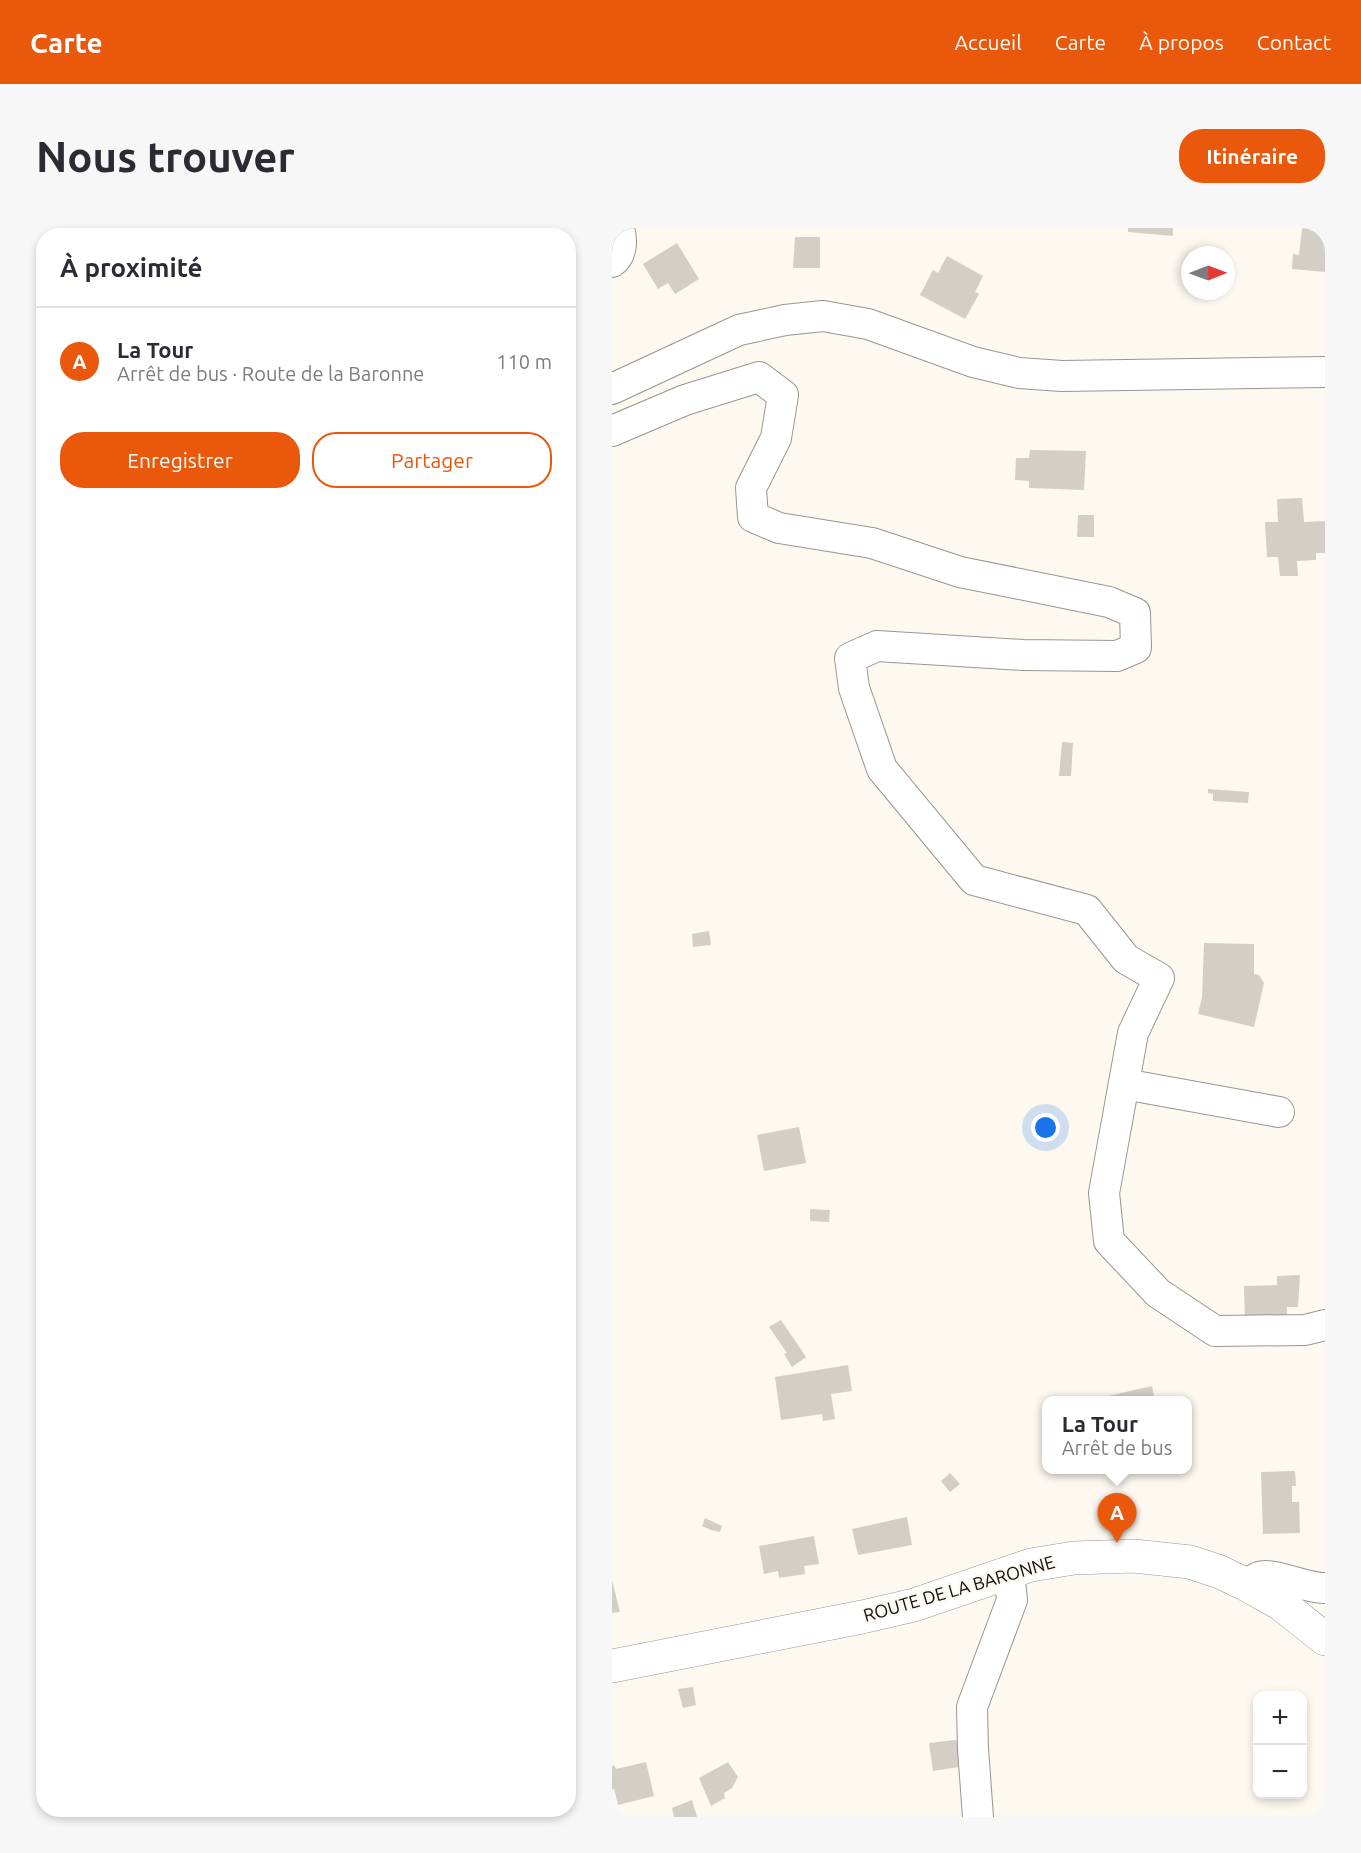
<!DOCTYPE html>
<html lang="fr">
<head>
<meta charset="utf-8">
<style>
  body { margin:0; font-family:Ubuntu,sans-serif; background:#f7f7f7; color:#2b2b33 }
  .controls { position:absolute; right:18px; bottom:18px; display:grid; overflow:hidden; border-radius:12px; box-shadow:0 3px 9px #0003 }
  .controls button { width:54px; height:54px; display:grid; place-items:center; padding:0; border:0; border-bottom:2px solid #e1e1e2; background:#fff; color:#2b2b33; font:30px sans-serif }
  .compass { position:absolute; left:569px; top:18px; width:54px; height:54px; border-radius:50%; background:#fff; box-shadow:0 3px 9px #0003; rotate:89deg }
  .you { position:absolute; left:434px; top:900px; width:21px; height:21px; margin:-15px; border:4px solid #fff; border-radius:50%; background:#1a73e8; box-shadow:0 0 0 9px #1a73e833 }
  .badge { display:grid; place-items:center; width:39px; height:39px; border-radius:50%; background:#ea580c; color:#fff; font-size:20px; font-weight:700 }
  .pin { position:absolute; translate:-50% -50px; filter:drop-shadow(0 2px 3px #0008) }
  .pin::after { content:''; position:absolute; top:32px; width:21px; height:18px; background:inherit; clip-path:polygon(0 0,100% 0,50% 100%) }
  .popup { position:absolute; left:430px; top:1168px; width:150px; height:78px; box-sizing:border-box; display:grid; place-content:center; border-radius:12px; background:#fff; filter:drop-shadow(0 2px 4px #0005); font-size:20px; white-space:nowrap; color:#7c7c81 }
  .popup b { font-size:22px; color:#2b2b33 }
  .popup::after { content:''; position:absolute; left:50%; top:100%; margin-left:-12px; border:12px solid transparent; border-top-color:#fff }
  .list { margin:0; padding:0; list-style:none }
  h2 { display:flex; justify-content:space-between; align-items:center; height:78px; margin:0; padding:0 24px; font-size:26px }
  h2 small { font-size:20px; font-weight:400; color:#7c7c81 }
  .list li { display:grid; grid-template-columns:39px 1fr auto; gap:18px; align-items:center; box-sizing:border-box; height:108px; padding:0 24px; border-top:2px solid #e1e1e2 }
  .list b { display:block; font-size:22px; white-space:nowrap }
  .list p { margin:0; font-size:20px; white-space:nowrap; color:#7c7c81 }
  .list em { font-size:20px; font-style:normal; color:#7c7c81 }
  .actions { display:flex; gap:12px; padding:18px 24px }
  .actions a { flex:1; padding:14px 0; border:2px solid #ea580c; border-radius:24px; text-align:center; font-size:21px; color:#ea580c }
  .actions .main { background:#ea580c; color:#fff }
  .map { position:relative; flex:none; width:713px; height:1589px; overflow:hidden; border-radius:24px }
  header { display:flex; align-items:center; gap:36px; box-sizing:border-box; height:84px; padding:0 30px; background:#ea580c; color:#fff }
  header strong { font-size:28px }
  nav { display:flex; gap:33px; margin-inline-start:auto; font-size:21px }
  .intro { display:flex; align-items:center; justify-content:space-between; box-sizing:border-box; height:144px; padding:0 36px }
  h1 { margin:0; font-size:42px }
  .button { padding:15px 27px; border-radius:24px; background:#ea580c; color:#fff; font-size:21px; font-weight:700 }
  main { display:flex; gap:36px; padding:0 36px }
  aside { flex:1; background:#fff; border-radius:24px; box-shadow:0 3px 9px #0003 }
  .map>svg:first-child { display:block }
</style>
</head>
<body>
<header>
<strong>Carte</strong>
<nav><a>Accueil</a><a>Carte</a><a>À propos</a><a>Contact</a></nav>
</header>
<div class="intro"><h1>Nous trouver</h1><a class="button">Itinéraire</a></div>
<main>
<aside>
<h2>À proximité<small></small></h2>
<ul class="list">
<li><span class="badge">A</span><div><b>La Tour</b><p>Arrêt de bus · Route de la Baronne</p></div><em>110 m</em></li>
</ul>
<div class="actions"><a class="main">Enregistrer</a><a>Partager</a></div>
</aside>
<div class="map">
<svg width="713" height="1589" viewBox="0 0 713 1589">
  <rect width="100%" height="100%" fill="#fdf9f0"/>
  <!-- building -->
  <g fill="#d3cec6">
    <polygon points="516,0 561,0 561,8 516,4"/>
    <polygon points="690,0 713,0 713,44 680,41 681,26 687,27"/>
    <polygon points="183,9 208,9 208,40 181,40"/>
    <polygon points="65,15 87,51 63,66 56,55 46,61 31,36"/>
    <polygon points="335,28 371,48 363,64 367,66 353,91 308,67 321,42 326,45"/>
    <polygon points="418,222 474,223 472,262 417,260 417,253 403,252 404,230 417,230"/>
    <polygon points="690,270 692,294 713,293 713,325 704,325 704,332 685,333 686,348 668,348 666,329 655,329 653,294 666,294 665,271"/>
    <polygon points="466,287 482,287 482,309 465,309"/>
    <polygon points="450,514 461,515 459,548 447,548"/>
    <polygon points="596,561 637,564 636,575 601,573 601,566 596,565"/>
    <polygon points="97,703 99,717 81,719 80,706"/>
    <polygon points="592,715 642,716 642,746 647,747 652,755 642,799 586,786 590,769"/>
    <polygon points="187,899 194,935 152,943 145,907"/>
    <polygon points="198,981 218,982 217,994 198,993"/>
    <polygon points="688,1047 686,1079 675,1079 675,1092 633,1094 632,1058 665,1057 665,1048"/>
    <polygon points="169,1092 194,1129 180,1139 172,1126 175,1125 157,1099"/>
    <polygon points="236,1137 240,1163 219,1166 223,1191 211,1193 210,1186 169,1192 163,1149"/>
    <polygon points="540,1158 543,1172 483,1172 483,1171"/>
    <polygon points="683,1243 684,1258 680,1258 680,1274 687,1274 688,1305 651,1306 649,1244"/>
    <polygon points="338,1245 348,1256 338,1264 329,1253"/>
    <polygon points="295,1289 300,1317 246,1327 240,1301"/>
    <polygon points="93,1290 110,1298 108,1304 99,1302 90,1298"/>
    <polygon points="202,1308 207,1336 192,1338 193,1346 167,1350 166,1343 152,1346 147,1318"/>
    <polygon points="0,1352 8,1384 0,1385"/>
    <polygon points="81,1459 84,1477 71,1480 66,1461"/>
    <polygon points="343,1512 351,1514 353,1538 321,1543 317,1515"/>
    <polygon points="34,1534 42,1568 6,1577 2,1561 0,1561 0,1538 2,1537 4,1541"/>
    <polygon points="116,1534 126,1549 120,1560 112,1565 113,1570 99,1578 87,1550"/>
    <polygon points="80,1572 85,1589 62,1589 60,1580"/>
  </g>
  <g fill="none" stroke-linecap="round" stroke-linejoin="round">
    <!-- minor casing -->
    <g stroke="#9a968e" stroke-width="32">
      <g id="minor">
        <path d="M0,34C11,26 10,11 7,0"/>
        <polyline points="0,161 127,102 173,92 211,88 256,96 361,134 407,145 450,148 713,144"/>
        <polyline points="0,203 73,172 147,149 171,167 164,210 139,260 141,289 167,300 260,315 348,344 497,374 523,385 524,420 505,428 411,427 265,418 238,430 242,460 270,541 362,652 475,682 514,731 547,750 521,805 492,965 497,1013 546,1065 603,1103 693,1102 713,1097"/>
        <polyline points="512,856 667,884"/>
        <path d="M635,1357C639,1354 643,1350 647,1349C662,1344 694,1361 713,1360"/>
        <polyline points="366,1589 361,1521 360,1479 400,1372 397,1344"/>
      </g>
    </g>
    <!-- major casing -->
    <g stroke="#9a968e" stroke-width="34">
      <polyline id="major" points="0,1438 250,1389 302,1377 419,1337 462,1330 522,1328 578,1334 608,1344 635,1357 669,1376 713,1411"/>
    </g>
    <!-- minor -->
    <use href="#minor" stroke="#fff" stroke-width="30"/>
    <!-- major -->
    <use href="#major" stroke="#fff" stroke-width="33"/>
  </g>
  <g text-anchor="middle" stroke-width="4.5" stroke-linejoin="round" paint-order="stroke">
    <!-- street labels -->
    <g font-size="18" fill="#0f0e0b" stroke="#fdf9f0">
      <text transform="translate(347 1361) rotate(-16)" y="6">ROUTE DE LA BARONNE</text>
    </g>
  </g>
</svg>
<div class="controls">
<button>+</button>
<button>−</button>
</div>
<svg class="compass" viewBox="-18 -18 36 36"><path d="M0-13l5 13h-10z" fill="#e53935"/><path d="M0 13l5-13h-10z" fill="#7c7c81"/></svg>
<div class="you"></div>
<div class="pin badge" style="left:505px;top:1315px">A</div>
<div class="popup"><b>La Tour</b>Arrêt de bus</div>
</div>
</main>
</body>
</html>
